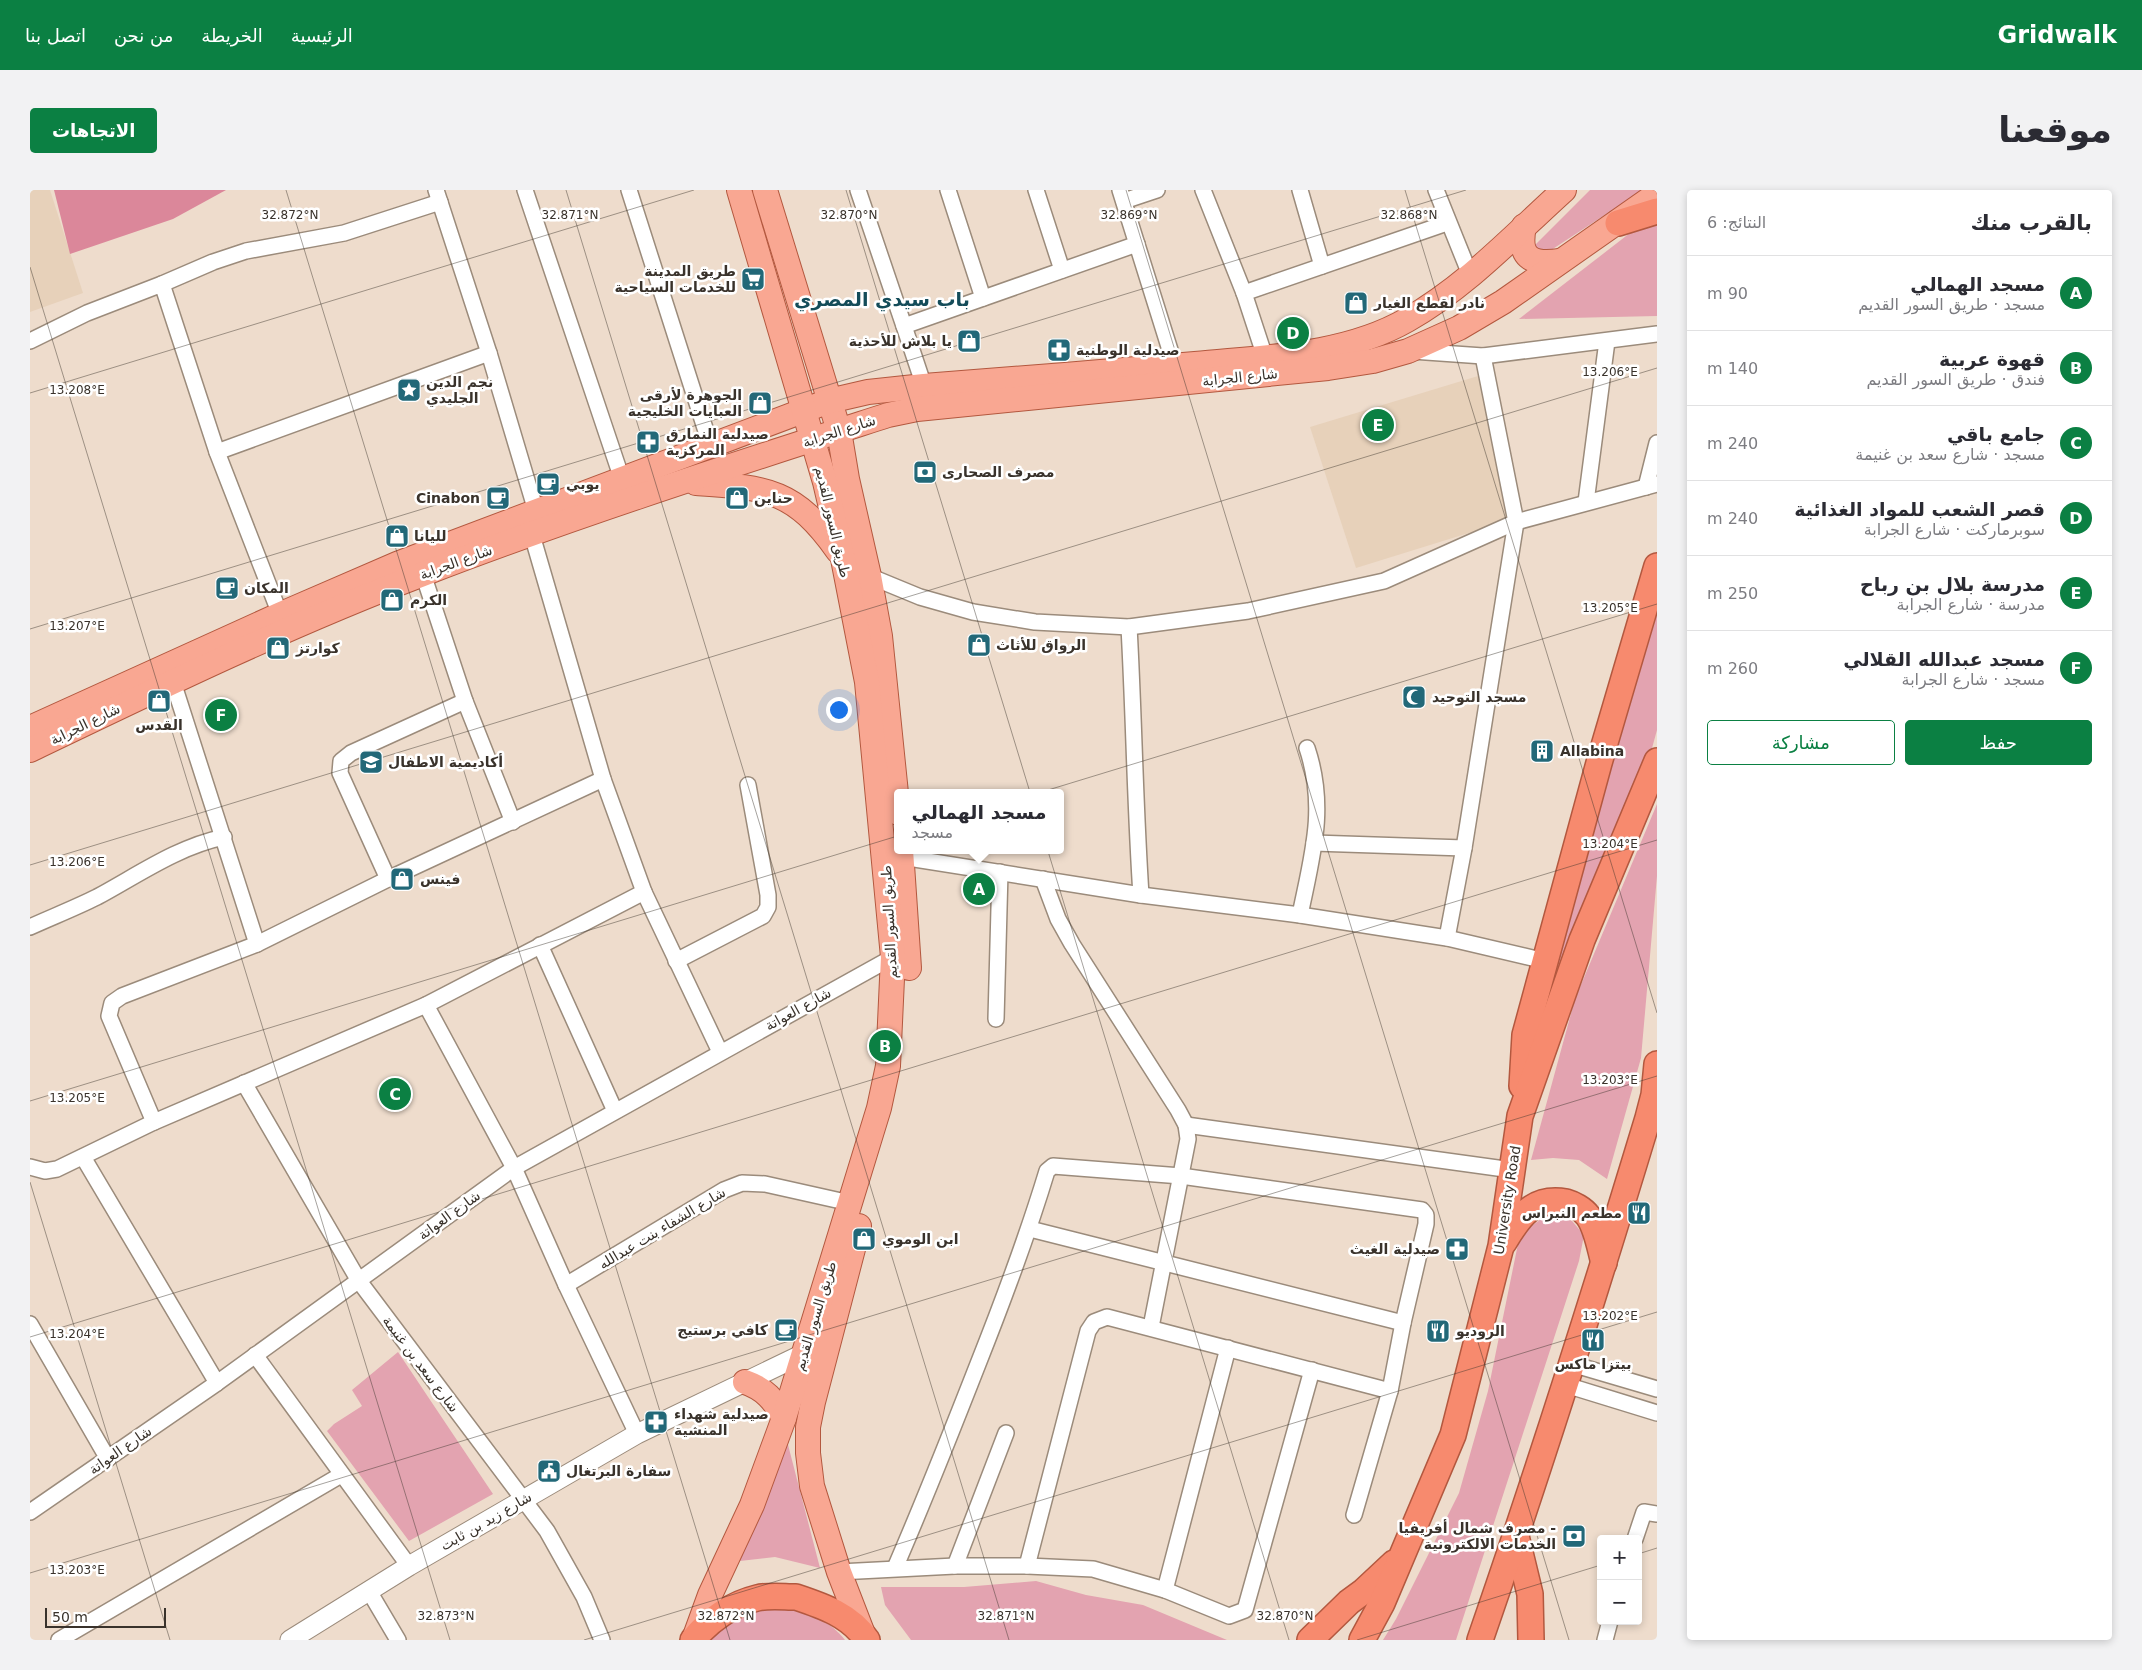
<!DOCTYPE html>
<html lang="ar">
<head>
<meta charset="utf-8">
<style>
  body { margin:0; font-family:"DejaVu Sans",Vazirmatn,sans-serif; background:#f2f2f3; color:#2b2b33; direction:rtl }
  .controls { position:absolute; right:15px; bottom:15px; display:grid; overflow:hidden; border-radius:5px; box-shadow:0 2px 8px #0003 }
  .controls button { width:45px; height:45px; display:grid; place-items:center; padding:0; border:0; border-bottom:1px solid #e1e1e2; background:#fff; color:#2b2b33; font:25px sans-serif }
  .scale { position:absolute; left:15px; bottom:12px; width:121px; box-sizing:border-box; padding-left:5px; border:2px solid #39322b; border-top:0; font-size:14px; line-height:18px; white-space:nowrap; color:#39322b; -webkit-text-stroke:4px #fff; paint-order:stroke }
  .you { position:absolute; left:808px; top:519px; width:18px; height:18px; margin:-12px; border:4px solid #fff; border-radius:50%; background:#1a73e8; box-shadow:0 0 0 8px #1a73e833 }
  .badge { display:grid; place-items:center; width:32px; height:32px; border-radius:50%; background:#0b8043; color:#fff; font-size:16px; font-weight:700 }
  .pin { position:absolute; translate:-50% -50%; border:2px solid #fff; box-shadow:0 1px 5px #0006 }
  .popup { position:absolute; left:864px; top:599px; width:170px; height:65px; box-sizing:border-box; display:grid; place-content:center; border-radius:5px; background:#fff; filter:drop-shadow(0 1px 4px #0005); font-size:16px; white-space:nowrap; color:#7c7c81 }
  .popup b { font-size:19px; color:#2b2b33 }
  .popup::after { content:''; position:absolute; left:50%; top:100%; margin-left:-10px; border:10px solid transparent; border-top-color:#fff }
  .list { margin:0; padding:0; list-style:none }
  h2 { display:flex; justify-content:space-between; align-items:center; height:65px; margin:0; padding:0 20px; font-size:21px }
  h2 small { font-size:16px; font-weight:400; color:#7c7c81 }
  .list li { display:grid; grid-template-columns:32px 1fr auto; gap:15px; align-items:center; box-sizing:border-box; height:75px; padding:0 20px; border-top:1px solid #e1e1e2 }
  .list b { display:block; font-size:19px; white-space:nowrap }
  .list p { margin:0; font-size:16px; white-space:nowrap; color:#7c7c81 }
  .list em { font-size:16px; font-style:normal; color:#7c7c81 }
  .actions { display:flex; gap:10px; padding:15px 20px }
  .actions a { flex:1; padding:11px 0; border:1px solid #0b8043; border-radius:5px; text-align:center; font-size:18px; color:#0b8043 }
  .actions .main { background:#0b8043; color:#fff }
  .map { position:relative; flex:none; width:1627px; height:1450px; overflow:hidden; direction:ltr; border-radius:5px }
  header { display:flex; align-items:center; gap:30px; box-sizing:border-box; height:70px; padding:0 25px; background:#0b8043; color:#fff }
  header strong { font-size:24px }
  nav { display:flex; gap:28px; margin-inline-start:auto; font-size:18px }
  .intro { display:flex; align-items:center; justify-content:space-between; box-sizing:border-box; height:120px; padding:0 30px }
  h1 { margin:0; font-size:35px }
  .button { padding:12px 22px; border-radius:5px; background:#0b8043; color:#fff; font-size:18px; font-weight:700 }
  main { display:flex; gap:30px; padding:0 30px }
  aside { flex:1; background:#fff; border-radius:5px; box-shadow:0 2px 8px #0003 }
  .map>svg:first-child { display:block }
</style>
</head>
<body>
<header>
<strong>Gridwalk</strong>
<nav><a>الرئيسية</a><a>الخريطة</a><a>من نحن</a><a>اتصل بنا</a></nav>
</header>
<div class="intro"><h1>موقعنا</h1><a class="button">الاتجاهات</a></div>
<main>
<aside>
<h2>بالقرب منك<small>النتائج: 6</small></h2>
<ul class="list">
<li><span class="badge">A</span><div><b>مسجد الهمالي</b><p>مسجد · طريق السور القديم</p></div><em>90 m</em></li>
<li><span class="badge">B</span><div><b>قهوة عربية</b><p>فندق · طريق السور القديم</p></div><em>140 m</em></li>
<li><span class="badge">C</span><div><b>جامع باقي</b><p>مسجد · شارع سعد بن غنيمة</p></div><em>240 m</em></li>
<li><span class="badge">D</span><div><b>قصر الشعب للمواد الغذائية</b><p>سوبرماركت · شارع الجرابة</p></div><em>240 m</em></li>
<li><span class="badge">E</span><div><b>مدرسة بلال بن رباح</b><p>مدرسة · شارع الجرابة</p></div><em>250 m</em></li>
<li><span class="badge">F</span><div><b>مسجد عبدالله القلالي</b><p>مسجد · شارع الجرابة</p></div><em>260 m</em></li>
</ul>
<div class="actions"><a class="main">حفظ</a><a>مشاركة</a></div>
</aside>
<div class="map">
<svg width="1627" height="1450" viewBox="0 0 1627 1450">
  <rect width="100%" height="100%" fill="#eedccc"/>
  <!-- built -->
  <g fill="#e7d1ba">
    <polygon points="0,0 20,0 53,103 0,122"/>
    <polygon points="1448,186 1487,328 1326,378 1280,237"/>
  </g>
  <!-- green -->
  <g fill="#e3a3b0">
    <polygon points="1560,0 1613,0 1512,66 1503,57"/>
    <polygon points="1627,26 1627,126 1489,129 1618,29"/>
    <polygon points="1627,406 1627,540 1616,580 1509,835"/>
    <polygon points="1627,614 1627,686 1611,868 1577,989 1549,970 1523,968 1501,970 1545,809"/>
    <polygon points="1521,1022 1542,1031 1554,1045 1549,1071 1426,1450 1353,1450 1366,1429 1429,1303 1458,1201 1490,1044"/>
    <polygon points="368,1162 463,1304 379,1351 297,1241 304,1234 332,1216 322,1200"/>
    <polygon points="756,1247 790,1378 745,1367 710,1371"/>
    <polygon points="1006,1391 1056,1405 1113,1415 1197,1450 881,1450 855,1415 851,1397 934,1397"/>
    <path d="M730,1418C739,1418 749,1417 758,1418C779,1420 802,1433 815,1450H676L703,1427Z"/>
  </g>
  <!-- forest -->
  <polygon fill="#db879a" points="24,0 196,0 143,29 40,64"/>
  <g fill="none" stroke-linecap="round" stroke-linejoin="round">
    <!-- minor casing -->
    <g stroke="#9b8b7b" stroke-width="18">
      <g id="minor">
        <polyline points="406,0 459,163 506,321 502,345 573,589 614,702 690,862"/>
        <polyline points="495,0 592,289"/>
        <polyline points="599,0 681,257"/>
        <polyline points="828,0 874,136 1107,54"/>
        <polyline points="918,0 953,108"/>
        <polyline points="1006,0 1032,80"/>
        <polyline points="1090,0 1145,176"/>
        <polyline points="1173,0 1214,103 1235,167"/>
        <polyline points="1270,0 1292,76"/>
        <polyline points="1406,0 1441,87"/>
        <polyline points="1094,11 1127,0"/>
        <polyline points="132,94 183,72 216,61 314,43 410,12"/>
        <polyline points="1214,103 1417,33"/>
        <polyline points="874,136 894,196"/>
        <polyline points="0,151 57,123 132,94 187,262 253,432"/>
        <polyline points="1382,161 1453,166 1627,144"/>
        <polyline points="187,262 459,163"/>
        <polyline points="1616,297 1627,253"/>
        <polyline points="1556,312 1577,151"/>
        <polyline points="393,384 435,511 483,632"/>
        <polyline points="839,386 890,407 943,422 1005,432 1099,437 1218,421 1354,391 1486,332 1627,294"/>
        <path d="M1099,437C1104,527 1105,616 1111,705"/>
        <polyline points="143,492 227,754"/>
        <polyline points="1284,653 1434,658"/>
        <polyline points="872,667 1111,705 1270,725 1417,748 1515,771"/>
        <polyline points="358,689 310,583 311,571 321,563 435,511"/>
        <polyline points="1013,689 1028,729 1042,754 1148,920 1156,935 1158,949 1121,1137"/>
        <path d="M1270,725C1282,666 1297,618 1277,558"/>
        <path d="M0,737C22,727 45,718 67,707C108,685 147,657 194,647"/>
        <polyline points="1417,748 1434,658 1486,332 1453,166"/>
        <polyline points="510,755 585,921"/>
        <polyline points="646,771 733,726 738,717 738,705 718,595"/>
        <polyline points="396,815 484,978 536,1095 607,1244"/>
        <polyline points="966,829 970,682"/>
        <polyline points="214,893 329,1091 517,1341 554,1407 572,1450"/>
        <polyline points="124,932 79,826 82,813 92,806 227,754 358,689 573,589"/>
        <polyline points="1156,935 1482,980"/>
        <polyline points="53,967 187,1193"/>
        <polyline points="0,977 15,981 27,979 124,932 396,815 614,702"/>
        <polyline points="1000,1039 1373,1133"/>
        <polyline points="536,1095 694,1000 712,993 735,994 820,1013"/>
        <polyline points="0,1134 78,1269"/>
        <polyline points="225,1165 379,1376"/>
        <polyline points="1542,1174 1627,1199"/>
        <polyline points="1536,1195 1627,1223"/>
        <polyline points="0,1322 187,1193 484,978 863,767"/>
        <polyline points="1605,1349 1614,1322 1627,1324"/>
        <polyline points="925,1376 976,1243"/>
        <polyline points="997,1376 1058,1141 1064,1132 1077,1127 1360,1201 1324,1325"/>
        <path d="M865,1378C894,1311 921,1243 948,1174C973,1111 997,1047 1017,981L1023,976L1151,986L1392,1020L1396,1025V1034L1373,1133L1360,1201"/>
        <polyline points="809,1382 925,1376 997,1376 1063,1379 1135,1400 1199,1426 1215,1420 1282,1180"/>
        <polyline points="1135,1400 1198,1158"/>
        <polyline points="339,1401 368,1450"/>
        <polyline points="29,1450 311,1285"/>
        <polyline points="1575,1450 1580,1431"/>
      </g>
    </g>
    <!-- tertiary casing -->
    <g stroke="#9b8b7b" stroke-width="21">
      <polyline id="tertiary" points="260,1450 379,1376 607,1244 773,1164 783,1163"/>
    </g>
    <!-- primary casing -->
    <g stroke="#b3583f" stroke-width="26">
      <g id="primary">
        <polyline points="735,0 809,241 817,289 839,386 850,446 868,623"/>
        <path d="M1494,36C1488,67 1500,75 1530,71"/>
        <path d="M666,293C738,298 764,299 808,361"/>
        <path d="M0,538L249,425L367,374L799,211L838,202L894,196C984,189 1075,182 1165,174C1235,167 1314,166 1377,130C1437,96 1483,46 1534,0"/>
        <path d="M0,560C129,498 259,435 393,384C546,325 703,275 858,225L887,219L1298,178L1343,171L1378,161L1429,138L1473,112L1627,4"/>
        <polyline points="871,660 879,778"/>
        <polyline points="829,1036 783,1212 778,1237 778,1263 782,1296 809,1382 833,1444"/>
        <path d="M715,1192C735,1199 744,1210 754,1228"/>
        <polyline points="664,1449 680,1405 722,1315 754,1228 849,918 858,876 863,767 837,492 813,369 795,292 709,0"/>
      </g>
    </g>
    <!-- trunk casing -->
    <g stroke="#b3583f" stroke-width="28">
      <g id="trunk">
        <polyline points="1588,33 1627,21"/>
        <polyline points="1492,896 1495,845 1569,573 1627,376"/>
        <path d="M1474,1052C1489,1027 1503,1006 1536,1012C1543,1014 1553,1019 1558,1026C1567,1038 1570,1059 1574,1073"/>
        <polyline points="1486,1346 1500,1404 1501,1450"/>
        <path d="M663,1450C679,1430 702,1414 727,1408C739,1405 754,1407 766,1407C793,1416 820,1425 837,1450"/>
        <polyline points="1280,1450 1319,1412 1334,1401 1364,1373"/>
        <polyline points="1332,1450 1352,1413 1423,1245 1471,1056 1490,926 1552,750 1627,571"/>
        <path d="M1450,1450C1510,1277 1565,1103 1618,928L1624,905L1627,874"/>
      </g>
    </g>
    <!-- minor -->
    <use href="#minor" stroke="#fff" stroke-width="15"/>
    <!-- tertiary -->
    <use href="#tertiary" stroke="#fff" stroke-width="19"/>
    <!-- primary -->
    <use href="#primary" stroke="#f9a792" stroke-width="24"/>
    <!-- trunk -->
    <use href="#trunk" stroke="#f78a6e" stroke-width="25"/>
  </g>
  <!-- ticks -->
  <path fill="none" stroke="#39322b" stroke-width="1" stroke-opacity="0.45" d="M256,0L700,1450M536,0L979,1450M816,0L1259,1450M1096,0L1539,1450M1375,0L1627,823M0,77L420,1450M0,203L664,0M0,439L1436,0M0,675L1627,178M0,911L1627,414M0,992L140,1450M0,1147L1627,650M1608,1364L1627,1358M0,1383L1627,886M554,1450L1627,1122M1327,1450L1571,1375"/>
  <!-- icons -->
  <defs>
    <g id="supermarket-square" transform="scale(1.25)"><rect x="-9" y="-9" width="18" height="18" rx="4" fill="#226878" stroke="#fff"/><path d="M-6-5.5h2.5l.6 2H6L4.5 2H-2.5L-4.4-4H-6ZM-1.5 3.2a1.3 1.3 0 1 0 .1 0ZM3 3.2a1.3 1.3 0 1 0 .1 0Z" fill="#fff"/></g>
    <g id="shop-square" transform="scale(1.25)"><rect x="-9" y="-9" width="18" height="18" rx="4" fill="#226878" stroke="#fff"/><path d="M-5-2.5h2.3a2.7 3.5 0 0 1 5.4 0H5L5.5 6h-11ZM-1.5-2.5h3a1.5 2.3 0 0 0-3 0Z" fill="#fff"/></g>
    <g id="pharmacy-square" transform="scale(1.25)"><rect x="-9" y="-9" width="18" height="18" rx="4" fill="#226878" stroke="#fff"/><path d="M-2-6h4v4h4v4h-4v4h-4v-4h-4v-4h4Z" fill="#fff"/></g>
    <g id="sight-square" transform="scale(1.25)"><rect x="-9" y="-9" width="18" height="18" rx="4" fill="#226878" stroke="#fff"/><path d="M0-6L1.8-2.2L6-1.7L2.9 1.2L3.7 5.4L0 3.3L-3.7 5.4L-2.9 1.2L-6-1.7L-1.8-2.2Z" fill="#fff"/></g>
    <g id="bank-square" transform="scale(1.25)"><rect x="-9" y="-9" width="18" height="18" rx="4" fill="#226878" stroke="#fff"/><path d="M-6-4H6V4H-6ZM0-2.3a2.3 2.3 0 1 0 0 4.6a2.3 2.3 0 1 0 0-4.6Z" fill="#fff"/></g>
    <g id="cafe-square" transform="scale(1.25)"><rect x="-9" y="-9" width="18" height="18" rx="4" fill="#226878" stroke="#fff"/><path d="M-5.5-4.5H6V0H3Q3 3.5 0 3.5H-2.5Q-5.5 3.5-5.5 0ZM3-3.2v2h1.7v-2ZM-6 4.5H4V6H-6Z" fill="#fff"/></g>
    <g id="mosque-square" transform="scale(1.25)"><rect x="-9" y="-9" width="18" height="18" rx="4" fill="#226878" stroke="#fff"/><path d="M3.5-4.9A6 6 0 1 0 3.5 4.9A5 5 0 1 1 3.5-4.9Z" fill="#fff"/></g>
    <g id="building-square" transform="scale(1.25)"><rect x="-9" y="-9" width="18" height="18" rx="4" fill="#226878" stroke="#fff"/><path d="M-4-6H4V6H1V3H-1V6H-4ZM-2.5-4.3h1.7v1.8h-1.7ZM.8-4.3h1.7v1.8H.8ZM-2.5-1h1.7V.8h-1.7ZM.8-1h1.7V.8H.8Z" fill="#fff"/></g>
    <g id="school-square" transform="scale(1.25)"><rect x="-9" y="-9" width="18" height="18" rx="4" fill="#226878" stroke="#fff"/><path d="M0-5L7-2L0 1L-7-2ZM-4 1L0 2.5L4 1V4Q0 6-4 4Z" fill="#fff"/></g>
    <g id="restaurant-square" transform="scale(1.25)"><rect x="-9" y="-9" width="18" height="18" rx="4" fill="#226878" stroke="#fff"/><path d="M-5-6h1v4h1v-4h1v4h1v-4h1v5L-1.5 .5V6h-2V.5L-5-1ZM5-6V6H3V1.5H1.5Q1.5-4 5-6Z" fill="#fff"/></g>
    <g id="civic-square" transform="scale(1.25)"><rect x="-9" y="-9" width="18" height="18" rx="4" fill="#226878" stroke="#fff"/><path d="M-.6-6.5H3V-4.5H.6V-3L4-1V1h2V6H-6V1h2V-1L-.6-3ZM-1.2 2.5V6h2.4V2.5Z" fill="#fff"/></g>
  </defs>
  <g fill-rule="evenodd">
    <use href="#supermarket-square" x="723" y="89"/>
    <use href="#shop-square" x="1326" y="113"/>
    <use href="#shop-square" x="939" y="151"/>
    <use href="#pharmacy-square" x="1029" y="160"/>
    <use href="#sight-square" x="379" y="200"/>
    <use href="#shop-square" x="730" y="213"/>
    <use href="#pharmacy-square" x="618" y="252"/>
    <use href="#bank-square" x="895" y="282"/>
    <use href="#cafe-square" x="518" y="294"/>
    <use href="#cafe-square" x="468" y="308"/>
    <use href="#shop-square" x="707" y="308"/>
    <use href="#shop-square" x="367" y="346"/>
    <use href="#cafe-square" x="197" y="398"/>
    <use href="#shop-square" x="362" y="410"/>
    <use href="#shop-square" x="949" y="455"/>
    <use href="#shop-square" x="248" y="458"/>
    <use href="#mosque-square" x="1384" y="507"/>
    <use href="#shop-square" x="129" y="511"/>
    <use href="#building-square" x="1512" y="561"/>
    <use href="#school-square" x="341" y="572"/>
    <use href="#shop-square" x="372" y="689"/>
    <use href="#restaurant-square" x="1609" y="1023"/>
    <use href="#shop-square" x="834" y="1049"/>
    <use href="#pharmacy-square" x="1427" y="1059"/>
    <use href="#cafe-square" x="756" y="1140"/>
    <use href="#restaurant-square" x="1408" y="1141"/>
    <use href="#restaurant-square" x="1563" y="1150"/>
    <use href="#pharmacy-square" x="626" y="1232"/>
    <use href="#civic-square" x="519" y="1281"/>
    <use href="#bank-square" x="1544" y="1346"/>
  </g>
  <g text-anchor="middle" stroke-width="5" stroke-linejoin="round" paint-order="stroke">
    <!-- poi labels -->
    <g font-size="14" font-weight="bold" fill="#39322b" stroke="#fff" text-anchor="start">
      <text x="706" y="86" text-anchor="end">طريق المدينة<tspan x="706" dy="16">للخدمات السياحية</tspan></text>
      <text x="1344" y="118">نادر لقطع الغيار</text>
      <text x="922" y="156" text-anchor="end">يا بلاش للأحذية</text>
      <text x="1046" y="165">صيدلية الوطنية</text>
      <text x="396" y="197">نجم الدين<tspan x="396" dy="16">الجليدي</tspan></text>
      <text x="712" y="210" text-anchor="end">الجوهرة لأرقى<tspan x="712" dy="16">العبايات الخليجية</tspan></text>
      <text x="636" y="249">صيدلية النمارق<tspan x="636" dy="16">المركزية</tspan></text>
      <text x="912" y="287">مصرف الصحارى</text>
      <text x="536" y="299">يوبي</text>
      <text x="450" y="313" text-anchor="end">Cinabon</text>
      <text x="724" y="313">حناين</text>
      <text x="384" y="351">لليانا</text>
      <text x="214" y="403">المكان</text>
      <text x="380" y="415">الكرم</text>
      <text x="966" y="460">الرواق للأثاث</text>
      <text x="266" y="463">كوارتز</text>
      <text x="1402" y="512">مسجد التوحيد</text>
      <text x="129" y="540" text-anchor="middle">القدس</text>
      <text x="1530" y="566">Allabina</text>
      <text x="358" y="577">أكاديمية الاطفال</text>
      <text x="390" y="694">فينس</text>
      <text x="1592" y="1028" text-anchor="end">مطعم النبراس</text>
      <text x="852" y="1054">ابن الوموي</text>
      <text x="1410" y="1064" text-anchor="end">صيدلية الغيث</text>
      <text x="738" y="1145" text-anchor="end">كافي برستيج</text>
      <text x="1426" y="1146">الروديو</text>
      <text x="1563" y="1179" text-anchor="middle">بيتزا ماكس</text>
      <text x="644" y="1229">صيدلية شهداء<tspan x="644" dy="16">المنشية</tspan></text>
      <text x="536" y="1286">سفارة البرتغال</text>
      <text x="1526" y="1343" text-anchor="end">مصرف شمال أفريفيا -<tspan x="1526" dy="16">الخدمات الالكترونية</tspan></text>
    </g>
    <!-- street labels -->
    <g font-size="14" fill="#39322b" stroke="#fff">
      <text transform="translate(1210 187) rotate(-6)" y="5">شارع الجرابة</text>
      <text transform="translate(809 241) rotate(-18)" y="5">شارع الجرابة</text>
      <text transform="translate(803 332) rotate(77)" y="5">طريق السور القديم</text>
      <text transform="translate(426 372) rotate(-20)" y="5">شارع الجرابة</text>
      <text transform="translate(55 534) rotate(-26)" y="5">شارع الجرابة</text>
      <text transform="translate(859 732) rotate(-93)" y="5">طريق السور القديم</text>
      <text transform="translate(768 819) rotate(-29)" y="5">شارع العواتة</text>
      <text transform="translate(1477 1010) rotate(-81)" y="5">University Road</text>
      <text transform="translate(419 1025) rotate(-36)" y="5">شارع العواتة</text>
      <text transform="translate(632 1038) rotate(-31)" y="5">شارع الشفاء بنت عبدالله</text>
      <text transform="translate(785 1126) rotate(-73)" y="5">طريق السور القديم</text>
      <text transform="translate(391 1174) rotate(53)" y="5">شارع سعد بن غنيمة</text>
      <text transform="translate(90 1260) rotate(-35)" y="5">شارع العواتة</text>
      <text transform="translate(456 1331) rotate(-30)" y="5">شارع زيد بن ثابت</text>
    </g>
    <!-- district labels -->
    <g font-size="19" font-weight="bold" fill="#144c59" stroke="#fff">
      <text x="852" y="116">باب سيدي المصري</text>
    </g>
  </g>
  <g font-size="12" text-anchor="middle" fill="#39322b" stroke="#fff" stroke-width="5" stroke-linejoin="round" paint-order="stroke">
    <text x="260" y="29">32.872°N</text>
    <text x="540" y="29">32.871°N</text>
    <text x="819" y="29">32.870°N</text>
    <text x="1099" y="29">32.869°N</text>
    <text x="1379" y="29">32.868°N</text>
    <text x="1580" y="186">13.206°E</text>
    <text x="47" y="204">13.208°E</text>
    <text x="1580" y="422">13.205°E</text>
    <text x="47" y="440">13.207°E</text>
    <text x="1580" y="658">13.204°E</text>
    <text x="47" y="676">13.206°E</text>
    <text x="1580" y="894">13.203°E</text>
    <text x="47" y="912">13.205°E</text>
    <text x="1580" y="1130">13.202°E</text>
    <text x="47" y="1148">13.204°E</text>
    <text x="47" y="1384">13.203°E</text>
    <text x="416" y="1430">32.873°N</text>
    <text x="696" y="1430">32.872°N</text>
    <text x="976" y="1430">32.871°N</text>
    <text x="1255" y="1430">32.870°N</text>
  </g>
</svg>
<div class="controls">
<button>+</button>
<button>−</button>
</div>
<div class="scale">50 m</div>
<div class="you"></div>
<div class="pin badge" style="left:949px;top:699px">A</div>
<div class="popup"><b>مسجد الهمالي</b>مسجد</div>
<div class="pin badge" style="left:855px;top:856px">B</div>
<div class="pin badge" style="left:365px;top:904px">C</div>
<div class="pin badge" style="left:1263px;top:143px">D</div>
<div class="pin badge" style="left:1348px;top:235px">E</div>
<div class="pin badge" style="left:191px;top:525px">F</div>
</div>
</main>
</body>
</html>
